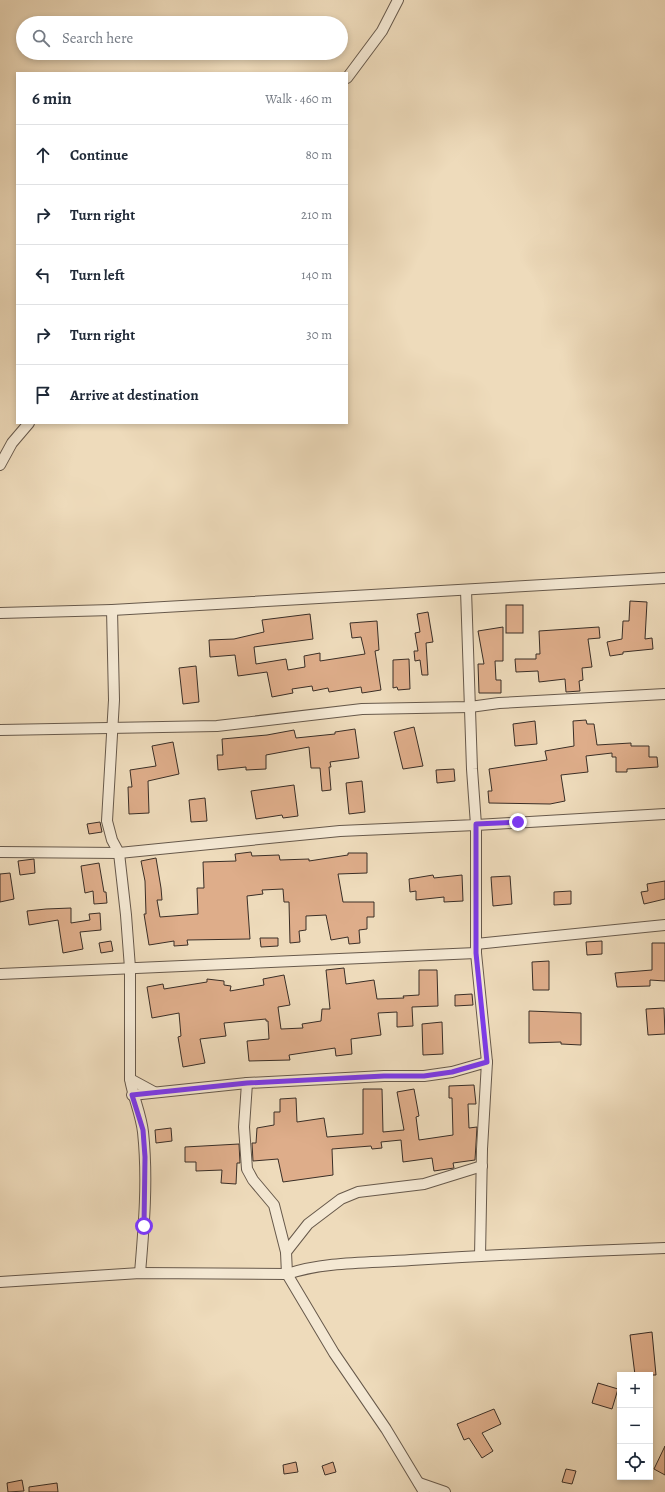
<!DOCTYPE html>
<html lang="en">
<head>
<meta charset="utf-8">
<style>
  body { margin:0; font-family:Alegreya,serif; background:#f2f2f3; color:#1f2937 }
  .controls { position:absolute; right:12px; bottom:12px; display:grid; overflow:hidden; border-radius:0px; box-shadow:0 2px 6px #0003 }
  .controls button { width:36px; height:36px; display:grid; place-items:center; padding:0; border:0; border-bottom:1px solid #e0e1e3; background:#fff; color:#1f2937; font:20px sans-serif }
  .stop { position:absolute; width:12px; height:12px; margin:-9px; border:3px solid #7c3aed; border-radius:50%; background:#fff }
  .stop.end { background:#7c3aed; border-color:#fff; box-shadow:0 1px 4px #0008 }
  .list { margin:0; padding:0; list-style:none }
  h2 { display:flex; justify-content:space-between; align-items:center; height:52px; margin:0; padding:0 16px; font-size:17px }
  h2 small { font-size:13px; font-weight:400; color:#747a83 }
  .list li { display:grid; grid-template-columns:26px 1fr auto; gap:12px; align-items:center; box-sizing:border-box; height:60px; padding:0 16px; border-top:1px solid #e0e1e3 }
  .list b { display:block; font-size:15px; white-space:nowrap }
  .list em { font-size:13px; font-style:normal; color:#747a83 }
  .icon { flex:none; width:22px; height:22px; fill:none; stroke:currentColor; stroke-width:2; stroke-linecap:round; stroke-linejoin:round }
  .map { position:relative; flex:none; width:665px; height:1492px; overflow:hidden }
  .search { position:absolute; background:#fff; box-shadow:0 2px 6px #0003; left:16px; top:16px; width:332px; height:44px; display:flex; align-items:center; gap:10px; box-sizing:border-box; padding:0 14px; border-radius:22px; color:#747a83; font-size:15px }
  .panel { position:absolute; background:#fff; box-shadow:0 2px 6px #0003; left:16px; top:72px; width:332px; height:352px; border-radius:0px }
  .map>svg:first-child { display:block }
</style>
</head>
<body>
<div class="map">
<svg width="665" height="1492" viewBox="0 0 665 1492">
  <rect width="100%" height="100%" fill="#eedbbb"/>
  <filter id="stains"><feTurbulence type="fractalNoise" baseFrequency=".005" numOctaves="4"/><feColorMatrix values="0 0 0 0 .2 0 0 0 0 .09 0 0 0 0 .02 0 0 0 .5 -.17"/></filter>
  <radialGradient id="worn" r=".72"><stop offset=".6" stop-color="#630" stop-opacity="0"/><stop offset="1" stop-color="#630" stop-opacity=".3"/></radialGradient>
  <!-- building -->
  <g fill="#dead8a" stroke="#3a2e26">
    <polygon points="630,601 647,602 645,639 652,638 653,649 623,652 623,654 610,656 607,642 622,639 623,621 629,621"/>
    <rect x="506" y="605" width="17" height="28"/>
    <polygon points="428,612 433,642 426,643 428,675 422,675 420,660 415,661 414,651 418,651 415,633 420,632 417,614"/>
    <polygon points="310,614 313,639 254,647 256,664 286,659 288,670 305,667 304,656 320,653 320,661 365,654 361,637 352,638 350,623 377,621 379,650 375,651 381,690 362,693 361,687 329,692 328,688 313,691 312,686 292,689 293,693 272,697 267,672 238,676 235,655 210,657 209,640 234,639 264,632 262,620"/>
    <polygon points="503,627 503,661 495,661 496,680 501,680 501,693 479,693 478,664 484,664 478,631"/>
    <polygon points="599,627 600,638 588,639 592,667 582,668 583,680 579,681 580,691 566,692 565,679 539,682 538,671 516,672 515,659 536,659 536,654 540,654 539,631"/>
    <polygon points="409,659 410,689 398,690 397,687 393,688 393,660"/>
    <polygon points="196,666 199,702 183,704 179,668"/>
    <polygon points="586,720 587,724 594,724 597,745 631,743 631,746 649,746 649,757 657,757 658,767 627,769 627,772 616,772 616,757 612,757 612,753 586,756 588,772 561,775 565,801 550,804 489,803 488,791 492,791 489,769 547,760 545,751 574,746 573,721"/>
    <polygon points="535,721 537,744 515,746 513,724"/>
    <polygon points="414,727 423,766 403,769 394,732"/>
    <polygon points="355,729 359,758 330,762 331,767 329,767 331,790 322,791 320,768 311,768 309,747 266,755 266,769 246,770 246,767 218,770 217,755 223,755 222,739 267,735 294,730 296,738 335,734 335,732"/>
    <polygon points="173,742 179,774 148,781 149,813 129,814 128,787 132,787 130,770 156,766 152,746"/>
    <polygon points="454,769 455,781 437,783 436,770"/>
    <polygon points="362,781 365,812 349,814 346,783"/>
    <polygon points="294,785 298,816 283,818 282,815 256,819 251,791"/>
    <polygon points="205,798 207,821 191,822 189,800"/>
    <polygon points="100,822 102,832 89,834 87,824"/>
    <polygon points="251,852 252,856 279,855 280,860 309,859 309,861 348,855 348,853 367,853 367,873 338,874 343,902 374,902 374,917 367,917 367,929 359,930 360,943 349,944 348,937 331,940 326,915 306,916 306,930 299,931 300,942 290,943 289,902 284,902 283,889 262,890 263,894 247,896 250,939 187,940 188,945 174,946 174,941 149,945 144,914 146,914 145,881 141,861 156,858 161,888 162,900 157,900 160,917 198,914 197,888 204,888 203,862 236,861 235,854"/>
    <polygon points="34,859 35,873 20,875 18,861"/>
    <polygon points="99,863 104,892 106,892 107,903 94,904 93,891 85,893 81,866"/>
    <polygon points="10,873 14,899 0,902 0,874"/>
    <polygon points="433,875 434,878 462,875 463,901 444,902 444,897 416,900 416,891 410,892 409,879"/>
    <polygon points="510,876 512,904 493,906 491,877"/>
    <polygon points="665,881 665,899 644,904 641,892 648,891 647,884"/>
    <polygon points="571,891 571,904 554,905 554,892"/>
    <polygon points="71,908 71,923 90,920 89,914 100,913 101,930 80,932 83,949 63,953 58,920 29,925 27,911 46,909"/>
    <polygon points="260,938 278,938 278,946 261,947"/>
    <polygon points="111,941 113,951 101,953 99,943"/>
    <polygon points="602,941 602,954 587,955 586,942"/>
    <polygon points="652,943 665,943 665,981 650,980 650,986 617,987 615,973 652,970"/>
    <polygon points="549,961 549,990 533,990 532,962"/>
    <polygon points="344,968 346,984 374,980 377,999 404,998 403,996 419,995 419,970 437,970 438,1006 412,1007 413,1026 397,1027 397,1012 378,1013 381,1035 351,1039 352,1054 336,1056 335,1048 289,1055 290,1060 249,1061 247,1041 269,1039 268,1021 266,1021 266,1019 224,1023 226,1036 200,1039 205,1063 183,1067 178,1037 181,1036 179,1013 152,1018 147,987 163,984 164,989 207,982 207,979 224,981 224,985 231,986 230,991 264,985 263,979 284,975 290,1005 278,1007 281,1029 303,1028 302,1024 321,1021 322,1009 330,1009 326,970"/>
    <polygon points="472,994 473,1005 455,1006 455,995"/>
    <polygon points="664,1008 665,1034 648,1035 646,1009"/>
    <polygon points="529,1011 581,1013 581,1045 561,1044 561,1042 529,1043"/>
    <polygon points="442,1022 443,1054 423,1055 422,1024"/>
    <polygon points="474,1085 476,1104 468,1104 469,1128 477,1127 475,1160 453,1163 454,1168 434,1171 432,1158 403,1162 401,1140 381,1142 382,1148 372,1149 371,1146 332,1149 333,1175 283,1182 278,1159 253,1161 252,1143 256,1143 257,1128 274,1125 274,1112 280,1112 280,1099 296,1098 297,1122 324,1118 327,1137 363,1134 363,1089 382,1089 383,1132 404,1130 397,1092 414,1089 419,1116 416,1117 419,1140 453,1135 452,1098 449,1098 449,1086"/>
    <polygon points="171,1128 172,1141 156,1143 155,1130"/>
    <polygon points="239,1144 240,1163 237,1163 236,1184 221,1183 222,1170 196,1171 196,1162 185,1162 185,1147"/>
    <polygon points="652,1332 656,1375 635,1375 630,1335"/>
    <polygon points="598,1383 618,1389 612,1409 592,1403"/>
    <polygon points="494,1409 501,1424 482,1433 493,1451 482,1458 469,1438 464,1440 457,1424"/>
    <polygon points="665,1446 665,1475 654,1469"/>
    <polygon points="296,1462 298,1472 284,1474 283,1465"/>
    <polygon points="333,1462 336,1472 325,1475 322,1466"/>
    <polygon points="566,1469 576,1471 572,1484 562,1482"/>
    <polygon points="22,1480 24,1491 8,1492 7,1483"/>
    <polygon points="57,1483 58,1492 29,1492 29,1487"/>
  </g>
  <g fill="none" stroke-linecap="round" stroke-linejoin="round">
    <!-- minor casing -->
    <g stroke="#67594b" stroke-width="12">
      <g id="minor">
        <polyline points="347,78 382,31 398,0"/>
        <polyline points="0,465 12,443 29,423"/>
        <polyline points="112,610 665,578"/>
        <path d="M0,613L112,610L114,700L107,821L112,840L119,853L126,915L130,968V1079C133,1097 141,1114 143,1132C148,1179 144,1226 140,1273"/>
        <polyline points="0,730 217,726 362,709 470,707 499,703 665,694"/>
        <polyline points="0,852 119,853 340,831 476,825 472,769 466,590"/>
        <polyline points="476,944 665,925"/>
        <polyline points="0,974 476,953"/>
        <polyline points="487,1062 476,953 476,825 665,814"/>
        <polyline points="130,1079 154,1092"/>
        <polyline points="247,1083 244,1127 247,1169 253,1180 274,1205 286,1252 287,1274 334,1353 386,1429 424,1492"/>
        <polyline points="132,1095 247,1083 384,1076 424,1076 452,1072 487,1062 482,1149 480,1256"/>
        <polyline points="286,1252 308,1224 341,1199 358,1192 424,1184 482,1166"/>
        <path d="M0,1282L140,1273L287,1274C326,1261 370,1263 411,1260C495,1255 580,1251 665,1248"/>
        <polyline points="419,1483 445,1492"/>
      </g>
    </g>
    <!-- minor -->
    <use href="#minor" stroke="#f4e8d3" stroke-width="10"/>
  </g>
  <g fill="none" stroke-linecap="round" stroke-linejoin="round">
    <!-- route -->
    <polyline stroke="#7c3aed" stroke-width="5" points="144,1226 145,1157 143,1130 132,1095 247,1083 384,1076 424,1076 452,1072 487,1062 476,953 476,824 518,822"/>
  </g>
  <rect width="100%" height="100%" filter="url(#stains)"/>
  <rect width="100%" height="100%" fill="url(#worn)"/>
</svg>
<div class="controls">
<button>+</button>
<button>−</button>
<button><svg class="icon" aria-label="locate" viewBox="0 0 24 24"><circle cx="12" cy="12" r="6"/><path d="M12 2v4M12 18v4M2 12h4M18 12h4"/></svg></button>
</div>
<div class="stop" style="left:144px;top:1226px"></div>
<div class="stop end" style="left:518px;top:822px"></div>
<div class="search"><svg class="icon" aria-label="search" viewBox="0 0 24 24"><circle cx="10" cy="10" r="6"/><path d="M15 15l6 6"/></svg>Search here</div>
<section class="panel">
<h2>6 min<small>Walk · 460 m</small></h2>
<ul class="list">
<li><svg class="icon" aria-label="ahead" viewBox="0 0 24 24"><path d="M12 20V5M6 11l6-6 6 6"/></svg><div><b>Continue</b></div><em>80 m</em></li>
<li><svg class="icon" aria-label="right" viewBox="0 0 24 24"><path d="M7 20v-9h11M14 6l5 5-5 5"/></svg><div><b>Turn right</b></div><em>210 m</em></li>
<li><svg class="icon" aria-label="left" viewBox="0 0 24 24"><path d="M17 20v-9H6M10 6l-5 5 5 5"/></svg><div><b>Turn left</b></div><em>140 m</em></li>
<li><svg class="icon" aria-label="right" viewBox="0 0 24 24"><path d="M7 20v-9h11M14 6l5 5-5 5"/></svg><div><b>Turn right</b></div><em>30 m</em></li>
<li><svg class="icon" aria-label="arrive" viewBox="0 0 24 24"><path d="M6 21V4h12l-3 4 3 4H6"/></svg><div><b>Arrive at destination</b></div></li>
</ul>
</section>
</div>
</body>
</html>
